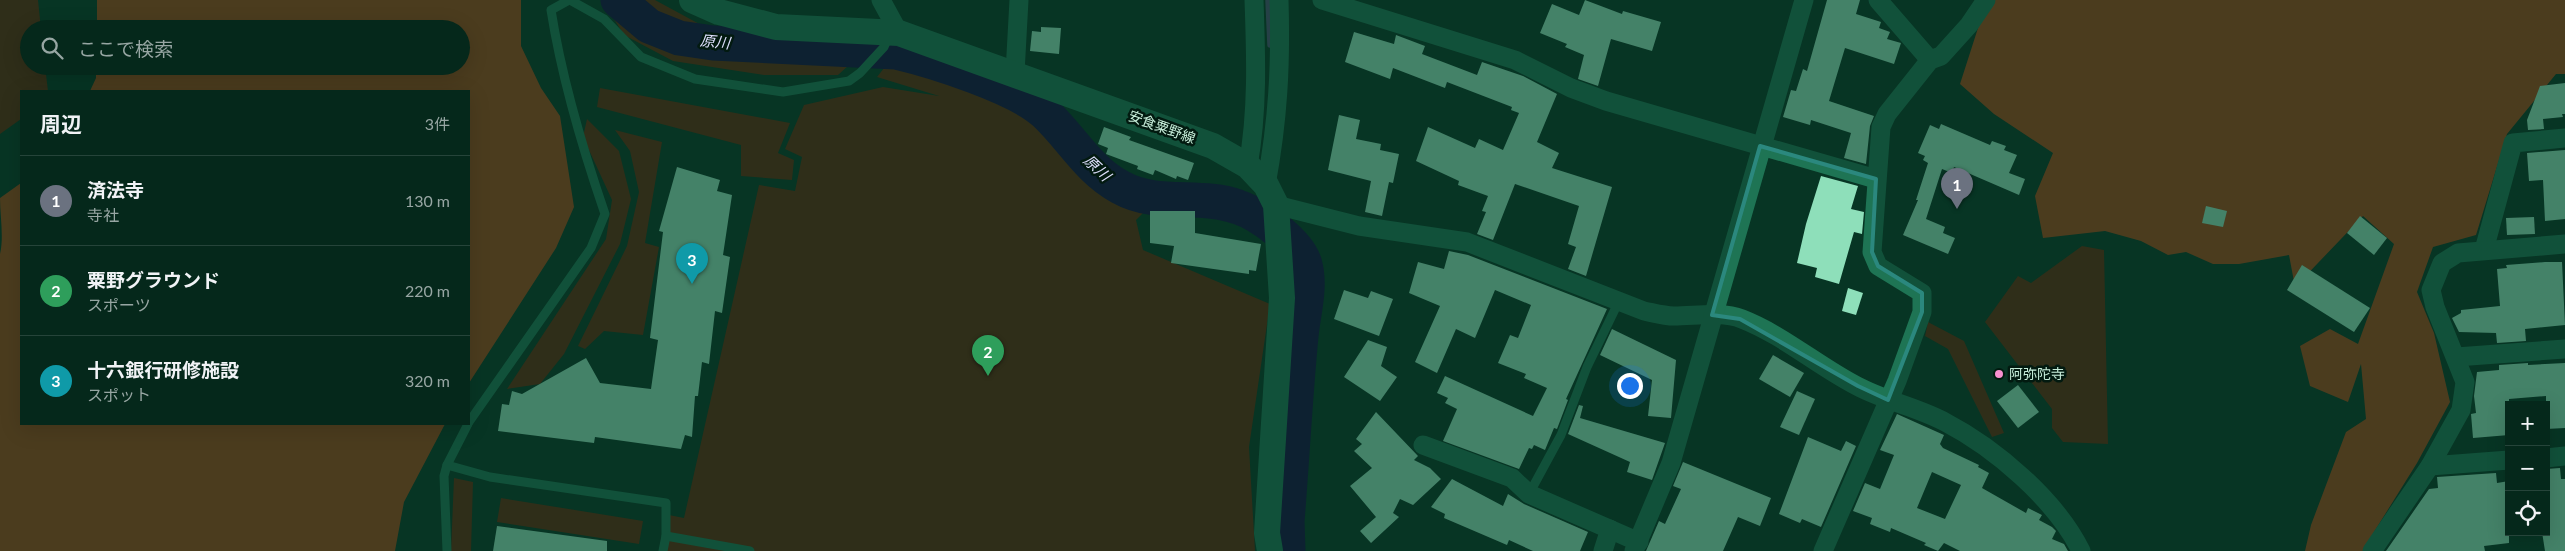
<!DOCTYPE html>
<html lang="ja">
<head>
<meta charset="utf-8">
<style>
  body { margin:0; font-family:Lato,"Noto Sans JP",sans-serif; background:#0e3024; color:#f1f3f6 }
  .controls { position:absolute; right:15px; bottom:15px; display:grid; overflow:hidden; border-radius:0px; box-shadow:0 5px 20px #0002 }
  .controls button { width:45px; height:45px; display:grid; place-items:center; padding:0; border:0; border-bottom:1px solid #26443a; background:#05281b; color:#f1f3f6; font:25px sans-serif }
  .you { position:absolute; left:1629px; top:385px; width:18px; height:18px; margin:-12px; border:4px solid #fff; border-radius:50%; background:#1a73e8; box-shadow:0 0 0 8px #1a73e833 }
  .badge { display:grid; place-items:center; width:32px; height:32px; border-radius:50%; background:#f790cf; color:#fff; font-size:16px; font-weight:700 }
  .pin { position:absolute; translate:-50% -41px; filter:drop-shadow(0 1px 2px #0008) }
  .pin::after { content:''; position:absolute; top:26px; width:18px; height:15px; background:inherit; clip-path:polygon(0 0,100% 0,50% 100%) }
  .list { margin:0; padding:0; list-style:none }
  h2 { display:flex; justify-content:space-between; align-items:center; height:65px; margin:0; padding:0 20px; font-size:21px }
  h2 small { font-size:16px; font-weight:400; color:#97a6a3 }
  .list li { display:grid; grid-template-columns:32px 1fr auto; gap:15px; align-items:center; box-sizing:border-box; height:90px; padding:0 20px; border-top:1px solid #26443a }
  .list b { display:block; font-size:19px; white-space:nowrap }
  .list p { margin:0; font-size:16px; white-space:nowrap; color:#97a6a3 }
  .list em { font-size:16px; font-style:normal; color:#97a6a3 }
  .icon { flex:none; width:28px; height:28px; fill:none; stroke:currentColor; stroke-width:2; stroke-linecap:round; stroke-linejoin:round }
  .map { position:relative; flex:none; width:2565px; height:551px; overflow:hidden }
  .search { position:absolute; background:#05281b; box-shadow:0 5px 20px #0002; left:20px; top:20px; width:450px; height:55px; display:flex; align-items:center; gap:12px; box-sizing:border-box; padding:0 18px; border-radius:28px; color:#97a6a3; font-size:19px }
  .panel { position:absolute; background:#05281b; box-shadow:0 5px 20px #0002; left:20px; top:90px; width:450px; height:335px; border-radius:0px }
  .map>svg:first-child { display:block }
</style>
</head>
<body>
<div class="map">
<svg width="2565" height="551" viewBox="0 0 2565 551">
  <rect width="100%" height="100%" fill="#073524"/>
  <!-- green -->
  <g fill="#5f270c">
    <polygon points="0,0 38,0 41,29 29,29 29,66 45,66 48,91 21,91 21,119 0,134"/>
    <polygon points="602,0 655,0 703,26 755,36 868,48 838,75 764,75 673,61 624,35"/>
    <polygon points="899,49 1018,87 1057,117 1121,190 1146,195 1145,211 1136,220 1143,250 1270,304 1249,447 1255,551 661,551 664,514 684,518 759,185 795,191 802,157 785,149 804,105 883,87 939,96 877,77"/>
    <polygon points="600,88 790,123 778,153 794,160 792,180 741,176 741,145 597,107"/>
    <polygon points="587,119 619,151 631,199 620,244 564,354 540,384 507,389 606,239 612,200 583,137"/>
    <polygon points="615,130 662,142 645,243 659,247 643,335 604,331 585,349 578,346 627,246 639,192 630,151"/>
    <polygon points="2082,246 2104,250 2108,444 2063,442 2052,428 2052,409 1985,322 2018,276 2031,283"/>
    <polygon points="1928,322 1964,341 2004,433 1992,437 1948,349 1925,336"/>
    <polygon points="454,478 473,482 471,551 451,551"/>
    <polygon points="501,498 643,521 639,544 497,522"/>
  </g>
  <!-- forest -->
  <g fill="#9e4518">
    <polygon points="97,0 521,0 521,46 541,88 560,116 574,207 556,248 469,383 469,91 90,91 96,78 96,66 461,66 461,29 97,29"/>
    <polygon points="1987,0 2565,0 2565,74 2556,74 2507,134 2476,235 2433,247 2417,292 2434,333 2450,402 2417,463 2374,532 2366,551 2305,551 2311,525 2346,432 2366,419 2361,364 2348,402 2310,386 2300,346 2330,329 2358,344 2394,244 2363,216 2295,287 2289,255 2239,264 2213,264 2186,252 2168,255 2141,241 2105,231 2043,238 2035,196 2053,153 1994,114 1960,84"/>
    <path d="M21,183V424H445L404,502L395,551H0V254C4,237 0,216 0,198Z"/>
  </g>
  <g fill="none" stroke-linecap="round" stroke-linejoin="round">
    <!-- stream -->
    <polyline stroke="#4a4e70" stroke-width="5.5" points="1268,0 1270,45"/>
    <!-- river -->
    <path stroke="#150942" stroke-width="35" d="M618,0L649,26L679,38L713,43L896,52C934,61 1017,87 1045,113C1071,137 1088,170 1120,187C1157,208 1200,193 1238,207C1259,214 1300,243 1305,265C1311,287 1303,314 1301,336C1295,398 1292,460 1287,521L1288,551"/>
  </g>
  <!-- building -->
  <g fill="#8edfba" fill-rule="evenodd">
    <polygon points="1585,0 1622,14 1623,11 1661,22 1652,51 1611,39 1598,86 1578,79 1584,55 1565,47 1567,44 1540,33 1552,4 1579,15"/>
    <polygon points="1827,0 1860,0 1856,14 1881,22 1879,28 1890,32 1887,39 1901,43 1894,64 1845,48 1829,101 1874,116 1870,126 1866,164 1844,158 1851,133 1811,120 1810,125 1783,117 1791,90 1796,91 1803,69 1807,71"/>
    <polygon points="1041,27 1061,28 1059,54 1030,51 1032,31 1041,32"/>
    <polygon points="1354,32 1394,44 1396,35 1425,46 1422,54 1477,75 1482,62 1523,76 1557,94 1537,142 1559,153 1552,168 1612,187 1586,276 1568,269 1576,247 1568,244 1579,206 1515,184 1493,240 1477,234 1486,212 1482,211 1488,196 1458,185 1459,181 1416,161 1428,127 1475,148 1479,139 1503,150 1519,113 1511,110 1512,107 1447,82 1445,88 1393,68 1390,79 1345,62"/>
    <polygon points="2565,83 2565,114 2562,114 2563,117 2543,119 2544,129 2528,130 2527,120 2540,86"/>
    <polygon points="1339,115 1360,120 1356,139 1381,144 1380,150 1399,154 1393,183 1389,182 1382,216 1365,212 1371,181 1328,170"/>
    <polygon points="1941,124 1990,145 1992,141 2006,146 2004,150 2017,155 2009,173 2025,179 2019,195 1954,167 1952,173 1942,169 1926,219 1945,227 1943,233 1955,238 1948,254 1903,235 1918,200 1916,200 1928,163 1923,160 1925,156 1918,153 1930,125 1939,129"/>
    <polygon points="1104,127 1131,137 1129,140 1194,163 1188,180 1177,176 1176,179 1155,170 1153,175 1137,169 1138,166 1106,154 1108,148 1098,144"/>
    <polygon points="2565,150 2565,219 2545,221 2543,180 2529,181 2527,153"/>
    <polygon points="677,167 720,180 717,191 732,195 723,255 730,257 722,313 715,311 709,364 702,362 698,396 695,396 692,437 685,435 681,449 595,437 594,443 498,431 502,404 509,405 512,391 522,394 586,358 600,383 651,389 658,340 650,338 663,232 659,231"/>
    <polygon points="1821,176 1858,186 1851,209 1864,212 1862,234 1854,232 1839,284 1815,277 1817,268 1797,263 1806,224"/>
    <polygon points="2206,206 2227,211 2223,227 2202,223"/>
    <polygon points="1150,211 1195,211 1195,233 1261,244 1256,271 1249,270 1249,274 1171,263 1174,246 1150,243"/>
    <polygon points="2360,216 2387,238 2374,255 2347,233"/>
    <polygon points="2534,217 2535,234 2507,235 2506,218"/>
    <polygon points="1449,251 1468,255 1607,309 1566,399 1568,400 1557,429 1554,428 1545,450 1534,445 1532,449 1529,448 1519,469 1443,441 1457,409 1445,403 1448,398 1437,393 1445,376 1533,416 1547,388 1524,378 1526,374 1498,363 1510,335 1518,338 1531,305 1495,290 1475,338 1456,329 1437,373 1415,362 1440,306 1409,293 1418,262 1444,269"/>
    <polygon points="2545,262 2562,262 2565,325 2525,329 2526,341 2497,343 2496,333 2459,332 2452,318 2461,313 2461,310 2500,306 2497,269 2507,268 2506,265"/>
    <polygon points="2302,265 2370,308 2354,332 2287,290"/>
    <polygon points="1848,288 1863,293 1856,315 1842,311"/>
    <polygon points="1344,290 1368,298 1371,291 1393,299 1379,336 1334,319"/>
    <polygon points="1612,329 1676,360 1671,418 1648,416 1652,380 1600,355"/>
    <polygon points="1368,340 1387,347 1381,366 1397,377 1380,401 1344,377"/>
    <polygon points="1773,355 1804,373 1790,397 1759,379"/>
    <polygon points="2528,363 2528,365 2565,363 2565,428 2546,429 2546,396 2509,399 2509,435 2473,438 2471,414 2476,413 2474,396 2477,372 2499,370 2499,365"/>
    <polygon points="2018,385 2039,412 2018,428 1997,401"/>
    <polygon points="1797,391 1815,399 1799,435 1780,427"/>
    <polygon points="1579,405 1583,406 1580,418 1665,443 1652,480 1627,472 1630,462 1568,434"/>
    <polygon points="1376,412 1418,456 1414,460 1430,468 1441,479 1413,505 1400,499 1393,513 1399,517 1371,543 1360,531 1376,517 1350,486 1372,468 1354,451 1362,444 1356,439"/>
    <path d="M1897,414L1944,435L1940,444L1943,448L1979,465L1978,467L1989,473L1982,488L2026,513L2028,508L2042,515L2039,520L2052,527L2056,531L2052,539L2064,544L2068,551H1960L1944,543L1938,551L1924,545L1926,543L1891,528L1890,532L1870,524L1872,518L1853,511L1865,483L1880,489L1894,455L1880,450ZM1932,472L1961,485L1945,519L1917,508Z"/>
    <polygon points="1808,437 1841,451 1846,441 1856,446 1821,527 1802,519 1800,523 1779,514"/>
    <polygon points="1683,462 1771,498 1760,526 1738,517 1723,551 1646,551 1659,521 1665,524 1681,489 1673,486"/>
    <polygon points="2560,468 2561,479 2565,479 2565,551 2545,551 2542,532 2546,532 2546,469"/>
    <polygon points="2496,473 2497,483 2509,481 2509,543 2484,546 2485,551 2386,551 2429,489 2438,488 2437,477"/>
    <polygon points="1452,479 1503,506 1508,494 1524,504 1588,532 1580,551 1533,551 1509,540 1507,545 1444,518 1445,514 1431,507"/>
    <polygon points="497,526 607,541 607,551 493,551"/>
  </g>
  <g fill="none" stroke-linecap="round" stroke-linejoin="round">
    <!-- lane -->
    <g stroke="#1e7454" stroke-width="9">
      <polyline points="570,0 604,19 641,57 695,79 783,92 849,81 860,73 884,47 889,36"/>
      <path d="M469,422L591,248L605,214C582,147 562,80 551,10L569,0"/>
      <polyline points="447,465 490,477 666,503 666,536 663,551"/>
      <polyline points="1529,494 1561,435 1587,367 1619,301"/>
      <polyline points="666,536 750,551"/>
      <polyline points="447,551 444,476 447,465 468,424"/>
    </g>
    <!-- street -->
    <g stroke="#1e7454" stroke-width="19">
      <polyline points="881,0 899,33"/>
      <polyline points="1322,0 1515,60 1571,88 1606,101 1876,179"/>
      <polyline points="1878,0 1930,60"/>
      <polyline points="1015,73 1019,0"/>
      <path d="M1248,166C1258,110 1256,56 1254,0"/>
      <path d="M1266,185C1278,120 1281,66 1279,0"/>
      <path d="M1276,205L1359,226L1467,242L1644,311C1654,313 1664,316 1674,316C1696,316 1721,311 1742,319C1783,335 1818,366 1857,386C1885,401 1917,407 1945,422C1995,448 2056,500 2081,551"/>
      <polyline points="2484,250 2513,143 2565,138"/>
      <polyline points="2456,357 2565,349"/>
      <polyline points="1423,445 1512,478 1529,494 1639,542"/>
      <polyline points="2546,458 2565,456"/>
      <polyline points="2430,466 2509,460"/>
      <polyline points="1603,551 1610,529"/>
      <polyline points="1634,551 1671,463 1804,0"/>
      <polyline points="1823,551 1897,381 1922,312 1922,293 1878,266 1872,252 1881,127 1887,114 1930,60 1941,56 1969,25 1986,0"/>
      <polyline points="2372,551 2430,466 2461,410 2465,382 2435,307 2431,290 2442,263 2458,253 2565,244"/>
    </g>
    <!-- secondary -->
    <polyline stroke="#1e7454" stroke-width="26" points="692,0 719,12 776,27 899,33 1213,146 1248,166 1266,185 1276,205 1282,298 1267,533 1270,551"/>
  </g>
  <!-- marked area -->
  <path d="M0 0H2565V551H0ZM1760,146L1876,179L1872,252L1878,266L1922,293V312L1888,400L1858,386L1740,319L1712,315Z" fill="#073524" fill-opacity=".55" fill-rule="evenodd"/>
  <path fill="none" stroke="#2b887e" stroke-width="4" stroke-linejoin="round" d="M1760,146L1876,179L1872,252L1878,266L1922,293V312L1888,400L1858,386L1740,319L1712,315Z"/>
  <!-- markers -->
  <circle fill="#f790cf" stroke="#021a10" stroke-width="2" cx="1999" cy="374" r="5"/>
  <g text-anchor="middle" stroke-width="5" stroke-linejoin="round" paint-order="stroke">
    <!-- street labels -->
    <g font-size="14" fill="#c7eeda" stroke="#021a10">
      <text transform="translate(1162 127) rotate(20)" y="5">安食粟野線</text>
    </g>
    <!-- poi labels -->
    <g font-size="14" fill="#c7eeda" stroke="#021a10" text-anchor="start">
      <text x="2009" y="379">阿弥陀寺</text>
    </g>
    <!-- water labels -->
    <g font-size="15" font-style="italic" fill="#dfe0fd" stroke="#021a10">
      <text transform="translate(715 42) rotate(6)" y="5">原川</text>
      <text transform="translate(1097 168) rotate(43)" y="5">原川</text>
    </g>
  </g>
</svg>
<div class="controls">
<button>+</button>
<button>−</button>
<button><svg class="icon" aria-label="locate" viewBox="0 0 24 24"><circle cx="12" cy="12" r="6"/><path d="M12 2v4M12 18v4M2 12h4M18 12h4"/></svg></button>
</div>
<div class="you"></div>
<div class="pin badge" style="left:1957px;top:209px;background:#6b7280">1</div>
<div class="pin badge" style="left:988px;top:376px;background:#2e9e5b">2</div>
<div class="pin badge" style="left:692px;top:284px;background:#0f9aa8">3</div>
<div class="search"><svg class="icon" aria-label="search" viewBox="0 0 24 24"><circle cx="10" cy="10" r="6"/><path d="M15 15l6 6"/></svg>ここで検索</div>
<section class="panel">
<h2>周辺<small>3件</small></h2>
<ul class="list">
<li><span class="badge" style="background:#6b7280">1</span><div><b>済法寺</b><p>寺社</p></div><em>130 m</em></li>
<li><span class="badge" style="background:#2e9e5b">2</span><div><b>粟野グラウンド</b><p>スポーツ</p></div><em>220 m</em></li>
<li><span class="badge" style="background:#0f9aa8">3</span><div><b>十六銀行研修施設</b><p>スポット</p></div><em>320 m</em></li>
</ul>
</section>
</div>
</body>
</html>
